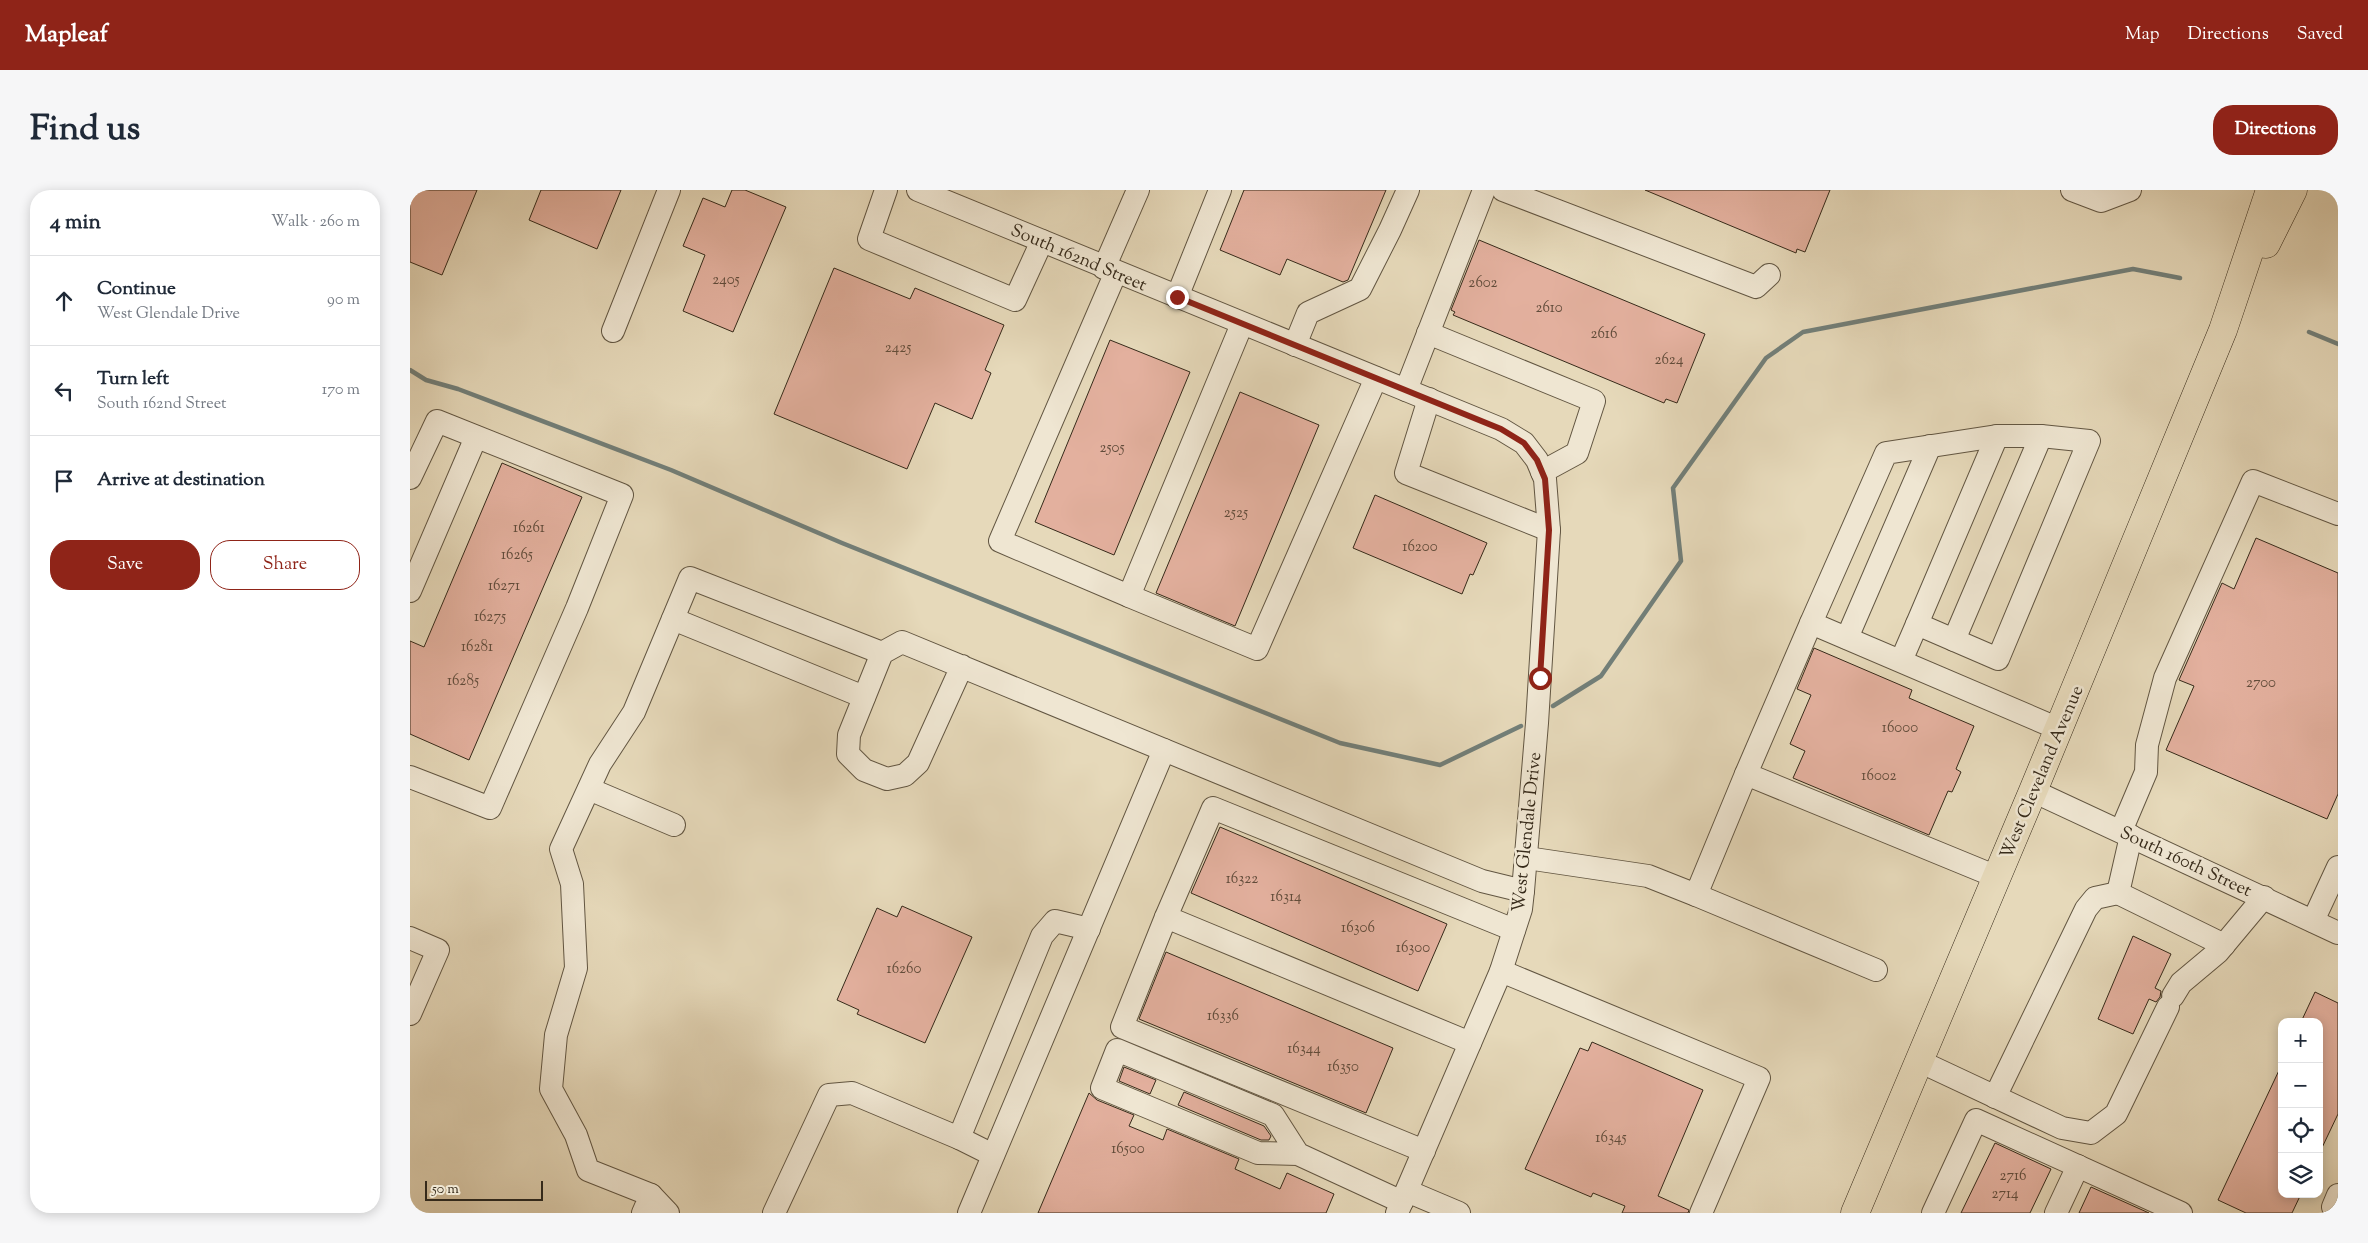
<!DOCTYPE html>
<html lang="en">
<head>
<meta charset="utf-8">
<style>
  body { margin:0; font-family:"Sorts Mill Goudy",serif; background:#f6f6f7; color:#1f2937 }
  .controls { position:absolute; right:15px; bottom:15px; display:grid; overflow:hidden; border-radius:10px; box-shadow:0 2px 12px #0003 }
  .controls button { width:45px; height:45px; display:grid; place-items:center; padding:0; border:0; border-bottom:1px solid #e0e1e3; background:#fff; color:#1f2937; font:25px sans-serif }
  .scale { position:absolute; left:15px; bottom:12px; width:118px; box-sizing:border-box; padding-left:5px; border:2px solid #362a1a; border-top:0; font-size:14px; line-height:18px; white-space:nowrap; color:#362a1a; -webkit-text-stroke:4px #efe6d2; paint-order:stroke }
  .stop { position:absolute; width:15px; height:15px; margin:-11px; border:4px solid #8f2418; border-radius:50%; background:#fff }
  .stop.end { background:#8f2418; border-color:#fff; box-shadow:0 1px 5px #0008 }
  .list { margin:0; padding:0; list-style:none }
  h2 { display:flex; justify-content:space-between; align-items:center; height:65px; margin:0; padding:0 20px; font-size:21px }
  h2 small { font-size:16px; font-weight:400; color:#747a83 }
  .list li { display:grid; grid-template-columns:32px 1fr auto; gap:15px; align-items:center; box-sizing:border-box; height:90px; padding:0 20px; border-top:1px solid #e0e1e3 }
  .list b { display:block; font-size:19px; white-space:nowrap }
  .list p { margin:0; font-size:16px; white-space:nowrap; color:#747a83 }
  .list em { font-size:16px; font-style:normal; color:#747a83 }
  .actions { display:flex; gap:10px; padding:15px 20px }
  .actions a { flex:1; padding:11px 0; border:1px solid #8f2418; border-radius:20px; text-align:center; font-size:18px; color:#8f2418 }
  .actions .main { background:#8f2418; color:#fff }
  .icon { flex:none; width:28px; height:28px; fill:none; stroke:currentColor; stroke-width:2; stroke-linecap:round; stroke-linejoin:round }
  .map { position:relative; flex:none; width:1928px; height:1023px; overflow:hidden; border-radius:20px }
  header { display:flex; align-items:center; gap:30px; box-sizing:border-box; height:70px; padding:0 25px; background:#8f2418; color:#fff }
  header strong { font-size:24px }
  nav { display:flex; gap:28px; margin-inline-start:auto; font-size:18px }
  .intro { display:flex; align-items:center; justify-content:space-between; box-sizing:border-box; height:120px; padding:0 30px }
  h1 { margin:0; font-size:35px }
  .button { padding:12px 22px; border-radius:20px; background:#8f2418; color:#fff; font-size:18px; font-weight:700 }
  main { display:flex; gap:30px; padding:0 30px }
  aside { flex:1; background:#fff; border-radius:20px; box-shadow:0 2px 12px #0003 }
  .map>svg:first-child { display:block }
</style>
</head>
<body>
<header>
<strong>Mapleaf</strong>
<nav><a>Map</a><a>Directions</a><a>Saved</a></nav>
</header>
<div class="intro"><h1>Find us</h1><a class="button">Directions</a></div>
<main>
<aside>
<h2>4 min<small>Walk · 260 m</small></h2>
<ul class="list">
<li><svg class="icon" aria-label="ahead" viewBox="0 0 24 24"><path d="M12 20V5M6 11l6-6 6 6"/></svg><div><b>Continue</b><p>West Glendale Drive</p></div><em>90 m</em></li>
<li><svg class="icon" aria-label="left" viewBox="0 0 24 24"><path d="M17 20v-9H6M10 6l-5 5 5 5"/></svg><div><b>Turn left</b><p>South 162nd Street</p></div><em>170 m</em></li>
<li><svg class="icon" aria-label="arrive" viewBox="0 0 24 24"><path d="M6 21V4h12l-3 4 3 4H6"/></svg><div><b>Arrive at destination</b></div></li>
</ul>
<div class="actions"><a class="main">Save</a><a>Share</a></div>
</aside>
<div class="map">
<svg width="1928" height="1023" viewBox="0 0 1928 1023">
  <rect width="100%" height="100%" fill="#e6d9ba"/>
  <filter id="stains"><feTurbulence type="fractalNoise" baseFrequency=".004" numOctaves="4"/><feColorMatrix values="0 0 0 0 .2 0 0 0 0 .09 0 0 0 0 .02 0 0 0 .5 -.17"/></filter>
  <radialGradient id="worn" r=".72"><stop offset=".6" stop-color="#630" stop-opacity="0"/><stop offset="1" stop-color="#630" stop-opacity=".3"/></radialGradient>
  <g fill="none" stroke-linecap="round" stroke-linejoin="round">
    <!-- stream -->
    <g stroke="#727f79" stroke-width="4.5">
      <polyline points="1899,142 1928,154"/>
      <polyline points="0,180 16,190 48,199 261,280 432,353 930,553 1030,575 1111,536"/>
      <polyline points="1143,516 1191,486 1271,371 1263,298 1356,168 1393,142 1723,79 1770,88"/>
    </g>
  </g>
  <!-- building -->
  <g fill="#e3b09e" stroke="#362a1a">
    <polygon points="0,0 67,0 32,85 0,72"/>
    <polygon points="131,0 211,0 187,59 119,30"/>
    <polygon points="322,0 335,0 376,17 323,142 273,121 295,65 273,56 293,8 315,17"/>
    <polygon points="834,0 976,0 938,90 933,92 877,69 870,85 810,60"/>
    <polygon points="1235,0 1420,0 1395,62 1387,59 1386,63"/>
    <polygon points="1069,50 1295,144 1267,213 1256,209 1254,213 1043,125 1045,122 1041,120"/>
    <polygon points="424,78 500,109 505,98 594,135 575,180 581,183 562,229 525,213 497,279 364,224"/>
    <polygon points="700,150 780,182 704,365 625,332"/>
    <polygon points="830,202 909,235 825,436 746,403"/>
    <polygon points="92,273 172,307 59,570 0,544 0,451 14,457"/>
    <polygon points="965,305 1077,353 1063,385 1060,384 1052,404 943,358"/>
    <polygon points="1846,348 1928,383 1928,604 1917,629 1756,560 1784,496 1769,490 1812,393 1824,399"/>
    <polygon points="1404,458 1502,500 1499,508 1564,536 1546,579 1551,582 1542,602 1538,601 1519,645 1383,588 1395,561 1380,554 1401,505 1387,499"/>
    <polygon points="810,637 1037,734 1008,801 781,703"/>
    <polygon points="492,716 562,747 515,853 447,824 449,820 427,810 467,718 487,727"/>
    <polygon points="1723,746 1761,764 1745,798 1751,801 1750,807 1746,812 1739,809 1723,844 1688,829"/>
    <polygon points="756,762 983,858 956,923 729,829"/>
    <polygon points="1905,802 1928,813 1928,924 1909,964 1909,832 1891,832"/>
    <polygon points="1182,852 1293,900 1248,1006 1279,1020 1278,1023 1212,1023 1215,1016 1183,1003 1181,1007 1115,979 1170,858 1178,861"/>
    <polygon points="1872,874 1872,1004 1891,1004 1882,1023 1836,1023 1808,1010"/>
    <polygon points="714,877 746,890 740,904 709,891"/>
    <polygon points="774,902 854,936 861,946 859,950 851,950 768,915"/>
    <polygon points="679,903 687,910 724,925 719,936 753,950 757,939 829,969 825,979 870,999 877,983 924,1004 916,1023 628,1023"/>
    <polygon points="1585,953 1641,979 1620,1023 1551,1023"/>
    <polygon points="1681,997 1739,1023 1669,1023"/>
  </g>
  <g fill="none" stroke-linecap="round" stroke-linejoin="round">
    <!-- minor casing -->
    <g stroke="#625642" stroke-width="24">
      <g id="minor">
        <polyline points="476,0 459,49 605,110 632,51"/>
        <polyline points="508,0 1091,239 1114,253 1127,270 1135,289 1139,340 1127,533 1113,701 1111,719 1091,781 987,1023"/>
        <polyline points="1093,0 1346,97 1359,85"/>
        <polyline points="1662,0 1691,11 1720,0"/>
        <polyline points="694,78 728,0"/>
        <polyline points="706,82 590,351 719,406 832,134"/>
        <polyline points="767,107 810,0"/>
        <polyline points="203,141 259,0"/>
        <polyline points="1018,143 1184,211 1167,263 1132,282"/>
        <polyline points="885,155 898,123 950,99 980,40 998,0"/>
        <polyline points="996,200 1074,0"/>
        <polyline points="1019,209 996,283 1139,340"/>
        <polyline points="0,288 27,231 212,305 167,418 80,618 0,587"/>
        <polyline points="0,401 66,247"/>
        <polyline points="719,406 847,459 966,188"/>
        <polyline points="263,429 454,507"/>
        <polyline points="1401,433 1336,584 1587,687"/>
        <polyline points="1507,434 1587,246"/>
        <polyline points="1437,448 1520,256"/>
        <polyline points="1544,450 1631,246"/>
        <polyline points="1491,471 1507,434 1588,469 1679,251 1631,246 1587,246 1476,263 1401,433 1649,539"/>
        <polyline points="552,476 508,573 495,585 477,589 454,580 438,564 439,545 472,463 492,452 1072,691 1113,701"/>
        <polyline points="179,599 264,635"/>
        <polyline points="1623,601 1928,743"/>
        <polyline points="1711,641 1736,582 1737,555 1755,488 1843,291 1928,324"/>
        <polyline points="1721,646 1708,703 1814,755"/>
        <polyline points="1117,668 1238,686 1286,705 1336,584"/>
        <polyline points="1286,705 1466,780"/>
        <polyline points="756,727 712,837 1014,961"/>
        <polyline points="1903,731 1928,677"/>
        <polyline points="0,748 28,760 0,824"/>
        <polyline points="1091,781 1349,888 1291,1023"/>
        <polyline points="1763,806 1771,793 1808,762 1854,707"/>
        <polyline points="1060,853 756,727 803,618 1104,740"/>
        <polyline points="1509,871 1652,938 1681,943 1706,924 1758,817"/>
        <polyline points="1585,907 1676,719 1685,708 1708,703"/>
        <polyline points="888,964 863,925 707,860 692,898 848,963 888,964 992,1012"/>
        <polyline points="583,965 549,948 632,746 645,731 679,739"/>
        <polyline points="997,1001 1049,1023"/>
        <polyline points="241,1005 258,1023"/>
        <polyline points="1923,1017 1928,1005"/>
        <polyline points="233,1023 241,1005 178,980 166,945 141,899 146,845 166,778 162,694 151,659 190,574 224,522 280,388 472,463"/>
        <polyline points="364,1023 419,905 442,903 549,948"/>
        <polyline points="559,1023 754,560"/>
        <polyline points="1523,1023 1566,930 1771,1023"/>
        <polyline points="1646,1023 1668,976"/>
      </g>
    </g>
    <!-- major casing -->
    <g stroke="#362a1a" stroke-width="29">
      <g id="major">
        <polyline points="1856,54 1883,0"/>
        <polyline points="1445,1023 1623,601 1813,140 1860,0"/>
      </g>
    </g>
    <!-- minor -->
    <use href="#minor" stroke="#efe6d2" stroke-width="22"/>
    <!-- major -->
    <use href="#major" stroke="#e6d9ba" stroke-width="28"/>
  </g>
  <g fill="none" stroke-linecap="round" stroke-linejoin="round">
    <!-- route -->
    <polyline stroke="#8f2418" stroke-width="6" points="767,107 1091,239 1114,253 1127,270 1135,289 1139,340 1130,488"/>
  </g>
  <g text-anchor="middle" stroke-width="5" stroke-linejoin="round" paint-order="stroke">
    <!-- number labels -->
    <g font-size="15" fill="#614c3b">
      <text x="316" y="94">2405</text>
      <text x="1073" y="97">2602</text>
      <text x="1139" y="122">2610</text>
      <text x="1194" y="148">2616</text>
      <text x="488" y="162">2425</text>
      <text x="1259" y="174">2624</text>
      <text x="702" y="262">2505</text>
      <text x="826" y="327">2525</text>
      <text x="119" y="342">16261</text>
      <text x="1010" y="361">16200</text>
      <text x="107" y="369">16265</text>
      <text x="94" y="400">16271</text>
      <text x="80" y="431">16275</text>
      <text x="67" y="461">16281</text>
      <text x="53" y="495">16285</text>
      <text x="1851" y="497">2700</text>
      <text x="1490" y="542">16000</text>
      <text x="1469" y="590">16002</text>
      <text x="832" y="693">16322</text>
      <text x="876" y="711">16314</text>
      <text x="948" y="742">16306</text>
      <text x="1003" y="762">16300</text>
      <text x="494" y="783">16260</text>
      <text x="813" y="830">16336</text>
      <text x="894" y="863">16344</text>
      <text x="933" y="881">16350</text>
      <text x="1201" y="952">16345</text>
      <text x="718" y="963">16500</text>
      <text x="1603" y="990">2716</text>
      <text x="1595" y="1008">2714</text>
    </g>
    <!-- street labels -->
    <g font-size="18" fill="#362a1a" stroke="#efe6d2">
      <text transform="translate(669 67) rotate(23)" y="6">South 162nd Street</text>
      <text transform="translate(1631 582) rotate(-67)" y="6">West Cleveland Avenue</text>
      <text transform="translate(1116 642) rotate(-84)" y="6">West Glendale Drive</text>
      <text transform="translate(1776 671) rotate(25)" y="6">South 160th Street</text>
    </g>
  </g>
  <rect width="100%" height="100%" filter="url(#stains)"/>
  <rect width="100%" height="100%" fill="url(#worn)"/>
</svg>
<div class="controls">
<button>+</button>
<button>−</button>
<button><svg class="icon" aria-label="locate" viewBox="0 0 24 24"><circle cx="12" cy="12" r="6"/><path d="M12 2v4M12 18v4M2 12h4M18 12h4"/></svg></button>
<button><svg class="icon" aria-label="layers" viewBox="0 0 24 24"><path d="M12 4l9 5-9 5-9-5zM3 14l9 5 9-5"/></svg></button>
</div>
<div class="scale">50 m</div>
<div class="stop" style="left:1130px;top:488px"></div>
<div class="stop end" style="left:767px;top:107px"></div>
</div>
</main>
</body>
</html>
